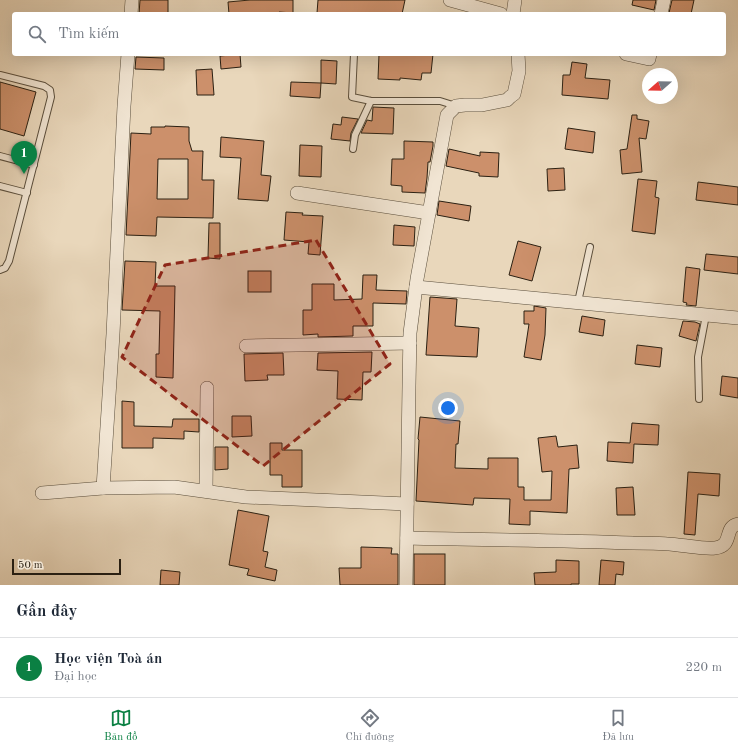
<!DOCTYPE html>
<html lang="vi">
<head>
<meta charset="utf-8">
<style>
  body { margin:0; font-family:"Old Standard TT",serif; background:#f2f2f3; color:#1f2937 }
  .compass { position:absolute; left:642px; top:68px; width:36px; height:36px; border-radius:50%; background:#fff; box-shadow:0 4px 16px #0002; rotate:250deg }
  .scale { position:absolute; left:12px; bottom:10px; width:109px; box-sizing:border-box; padding-left:4px; border:2px solid #2b2012; border-top:0; font-size:11px; line-height:14px; white-space:nowrap; color:#2b2012; -webkit-text-stroke:3px #f1e5d3; paint-order:stroke }
  .you { position:absolute; left:448px; top:408px; width:14px; height:14px; margin:-10px; border:3px solid #fff; border-radius:50%; background:#1a73e8; box-shadow:0 0 0 6px #1a73e833 }
  .badge { display:grid; place-items:center; width:26px; height:26px; border-radius:50%; background:#0b8043; color:#fff; font-size:13px; font-weight:700 }
  .pin { position:absolute; translate:-50% -33px; filter:drop-shadow(0 1px 2px #0008) }
  .pin::after { content:''; position:absolute; top:21px; width:14px; height:12px; background:inherit; clip-path:polygon(0 0,100% 0,50% 100%) }
  .list { margin:0; padding:0; list-style:none }
  h2 { display:flex; justify-content:space-between; align-items:center; height:52px; margin:0; padding:0 16px; font-size:17px }
  h2 small { font-size:13px; font-weight:400; color:#747a83 }
  .list li { display:grid; grid-template-columns:26px 1fr auto; gap:12px; align-items:center; box-sizing:border-box; height:60px; padding:0 16px; border-top:1px solid #e0e1e3 }
  .list b { display:block; font-size:15px; white-space:nowrap }
  .list p { margin:0; font-size:13px; white-space:nowrap; color:#747a83 }
  .list em { font-size:13px; font-style:normal; color:#747a83 }
  .icon { flex:none; width:22px; height:22px; fill:none; stroke:currentColor; stroke-width:2; stroke-linecap:round; stroke-linejoin:round }
  .map { position:relative; flex:none; width:738px; height:585px; overflow:hidden }
  .search { position:absolute; background:#fff; box-shadow:0 4px 16px #0002; left:12px; right:12px; top:12px; height:44px; display:flex; align-items:center; gap:10px; box-sizing:border-box; padding:0 14px; border-radius:4px; color:#747a83; font-size:15px }
  .sheet { height:112px; background:#fff }
  nav { display:flex; justify-content:space-around; align-items:center; box-sizing:border-box; height:56px; border-top:1px solid #e0e1e3; background:#fff; font-size:11px; color:#747a83 }
  nav a { display:grid; justify-items:center; gap:2px }
  nav .on { color:#0b8043 }
  .map>svg:first-child { display:block }
</style>
</head>
<body>
<div class="map">
<svg width="738" height="585" viewBox="0 0 738 585">
  <rect width="100%" height="100%" fill="#e9d7bb"/>
  <filter id="stains"><feTurbulence type="fractalNoise" baseFrequency=".005" numOctaves="4"/><feColorMatrix values="0 0 0 0 .2 0 0 0 0 .09 0 0 0 0 .02 0 0 0 .5 -.17"/></filter>
  <radialGradient id="worn" r=".72"><stop offset=".6" stop-color="#630" stop-opacity="0"/><stop offset="1" stop-color="#630" stop-opacity=".3"/></radialGradient>
  <!-- building -->
  <g fill="#cc906b" stroke="#2b2012" fill-rule="evenodd">
    <polygon points="140,0 168,0 168,14 139,14"/>
    <polygon points="250,0 293,0 293,13 279,12 279,14 229,14 228,2"/>
    <polygon points="318,0 405,0 402,14 329,14 317,13"/>
    <polygon points="633,0 656,0 654,10 632,5"/>
    <polygon points="672,0 694,0 691,14 675,14 669,13"/>
    <polygon points="240,54 241,67 221,69 220,56"/>
    <polygon points="379,54 433,54 431,73 422,73 421,80 400,78 400,80 378,79"/>
    <polygon points="136,57 164,58 164,70 135,69"/>
    <polygon points="321,60 337,61 336,84 321,83"/>
    <polygon points="572,62 587,64 585,78 610,80 608,99 562,95 563,75 570,75"/>
    <polygon points="212,69 214,95 197,95 196,70"/>
    <polygon points="0,82 36,92 24,136 0,129"/>
    <polygon points="291,82 321,83 320,98 290,96"/>
    <polygon points="373,107 394,108 393,134 361,133 367,120 372,121"/>
    <polygon points="632,115 637,115 637,119 649,121 646,139 639,138 642,172 622,174 620,150 627,149"/>
    <polygon points="342,117 358,119 351,133 350,141 331,139 333,124 341,125"/>
    <path d="M165,126L189,127V141L192,151H203L202,180H214L213,218L157,217L156,236L126,235L131,133L151,134V127H165ZM158,159H188V199H157Z"/>
    <polygon points="568,128 595,132 593,153 565,149"/>
    <polygon points="221,137 264,141 261,175 271,176 268,201 238,199 241,158 220,157"/>
    <polygon points="404,141 433,142 433,146 430,162 428,162 427,178 425,193 402,192 402,186 391,185 392,159 404,159"/>
    <polygon points="300,145 322,146 321,177 299,176"/>
    <polygon points="449,149 480,156 480,152 499,153 498,177 479,176 479,173 446,166"/>
    <polygon points="564,168 565,190 548,191 547,169"/>
    <polygon points="638,179 657,181 655,197 659,198 655,234 632,231"/>
    <polygon points="698,182 738,187 738,205 696,200"/>
    <polygon points="439,201 471,206 469,221 437,215"/>
    <polygon points="286,212 303,213 302,215 323,216 320,255 308,254 309,242 284,240"/>
    <polygon points="209,223 220,223 220,259 208,258"/>
    <polygon points="394,225 415,227 414,246 393,245"/>
    <polygon points="518,241 541,247 532,281 509,275"/>
    <polygon points="706,254 738,257 738,274 704,270"/>
    <polygon points="125,261 156,262 155,286 175,286 173,378 156,377 156,354 159,354 160,311 122,310"/>
    <polygon points="686,267 700,269 696,306 686,305 687,303 683,302"/>
    <rect x="248" y="271" width="23" height="21"/>
    <polygon points="363,275 377,275 376,290 407,291 406,304 373,303 373,326 353,326 353,336 318,337 318,334 303,335 303,310 312,310 312,284 334,284 334,300 362,299"/>
    <polygon points="430,297 457,299 455,326 479,328 477,357 426,355"/>
    <polygon points="534,306 546,308 545,335 541,360 524,357 529,324 524,324 524,311 534,311"/>
    <polygon points="582,316 605,320 603,336 579,332"/>
    <polygon points="683,321 695,322 700,324 696,341 679,336"/>
    <polygon points="637,345 662,348 660,367 635,364"/>
    <polygon points="372,352 371,372 363,372 362,400 337,399 338,371 317,370 318,353"/>
    <polygon points="283,353 284,375 267,375 268,380 245,381 244,354"/>
    <polygon points="722,376 738,378 738,398 720,395"/>
    <polygon points="122,401 134,402 134,426 172,427 173,419 199,419 199,432 184,431 184,439 153,438 153,448 122,448"/>
    <polygon points="232,416 251,416 252,436 232,437"/>
    <polygon points="420,417 460,421 458,444 456,444 455,468 488,469 488,458 518,458 518,487 524,487 524,500 551,500 552,471 542,472 538,438 556,436 558,447 577,445 579,468 569,469 567,513 530,511 530,525 509,524 510,499 474,498 473,505 416,501 419,440 418,439"/>
    <polygon points="632,423 659,425 658,445 634,444 633,463 607,461 608,442 630,443"/>
    <polygon points="270,443 282,443 282,450 302,450 302,487 282,487 282,475 270,475"/>
    <polygon points="215,447 228,447 228,469 215,470"/>
    <polygon points="688,472 720,474 719,496 698,494 695,535 684,534"/>
    <polygon points="633,487 635,515 617,515 616,488"/>
    <polygon points="238,510 269,516 263,551 268,552 265,567 277,570 275,581 247,575 249,569 229,565"/>
    <polygon points="361,547 392,548 391,554 398,554 398,585 340,585 339,568 361,568"/>
    <rect x="414" y="554" width="31" height="31"/>
    <polygon points="556,560 579,561 579,584 571,584 571,585 535,585 534,573 556,572"/>
    <polygon points="601,560 624,562 623,575 616,574 615,585 599,585"/>
    <polygon points="161,570 180,572 179,585 160,585"/>
  </g>
  <g fill="none" stroke-linecap="round" stroke-linejoin="round">
    <!-- lane casing -->
    <g stroke="#5a4e3c" stroke-width="8">
      <g id="lane">
        <polyline points="354,54 352,97 371,101 440,101 456,106"/>
        <polyline points="0,75 44,86 50,90 51,97 9,261 5,268 0,270"/>
        <polyline points="353,149 355,135 371,101"/>
        <polyline points="0,156 34,165"/>
        <polyline points="0,186 27,193"/>
        <polyline points="578,302 590,247"/>
        <polyline points="699,399 698,357 706,315"/>
      </g>
    </g>
    <!-- street casing -->
    <g stroke="#5a4e3c" stroke-width="14">
      <g id="street">
        <polyline points="450,0 501,14"/>
        <polyline points="131,14 132,0"/>
        <polyline points="513,14 515,0"/>
        <polyline points="661,14 664,0"/>
        <polyline points="626,54 649,59 650,54"/>
        <polyline points="297,193 429,213"/>
        <polyline points="416,287 738,318"/>
        <polyline points="246,346 410,343"/>
        <polyline points="103,488 113,334 124,106 128,54"/>
        <polyline points="206,491 207,388"/>
        <polyline points="42,493 103,488 174,487 246,497 407,504"/>
        <path d="M407,538C482,540 558,540 633,543C648,543 663,543 678,545C689,546 704,549 715,548C734,546 723,527 738,524"/>
        <polyline points="406,585 409,386 410,333 417,279 447,115 456,106 465,105 482,105 507,100 510,97 514,94 519,71 518,54"/>
      </g>
    </g>
    <!-- lane -->
    <use href="#lane" stroke="#f1e5d3" stroke-width="6"/>
    <!-- street -->
    <use href="#street" stroke="#f1e5d3" stroke-width="13"/>
  </g>
  <!-- marked area -->
  <path fill="#8f2418" fill-opacity="0.2" stroke="#8f2418" stroke-width="3" stroke-dasharray="8 5" stroke-linejoin="round" d="M316,240L390,364L263,466L122,357L165,265Z"/>
  <rect width="100%" height="100%" filter="url(#stains)"/>
  <rect width="100%" height="100%" fill="url(#worn)"/>
</svg>
<svg class="compass" viewBox="-18 -18 36 36"><path d="M0-13l5 13h-10z" fill="#e53935"/><path d="M0 13l5-13h-10z" fill="#747a83"/></svg>
<div class="scale">50 m</div>
<div class="you"></div>
<div class="pin badge" style="left:24px;top:174px">1</div>
<div class="search"><svg class="icon" aria-label="search" viewBox="0 0 24 24"><circle cx="10" cy="10" r="6"/><path d="M15 15l6 6"/></svg>Tìm kiếm</div>
</div>
<section class="sheet">
<h2>Gần đây<small></small></h2>
<ul class="list">
<li><span class="badge">1</span><div><b>Học viện Toà án</b><p>Đại học</p></div><em>220 m</em></li>
</ul>
</section>
<nav>
<a class="on"><svg class="icon" aria-label="map" viewBox="0 0 24 24"><path d="M3 6l6-2 6 2 6-2v14l-6 2-6-2-6 2zM9 4v14M15 6v14"/></svg>Bản đồ</a>
<a><svg class="icon" aria-label="directions" viewBox="0 0 24 24"><path d="M12 3l9 9-9 9-9-9zM9 14v-3h6M13 9l2 2-2 2"/></svg>Chỉ đường</a>
<a><svg class="icon" aria-label="saved" viewBox="0 0 24 24"><path d="M7 4h10v16l-5-4-5 4z"/></svg>Đã lưu</a>
</nav>
</body>
</html>
